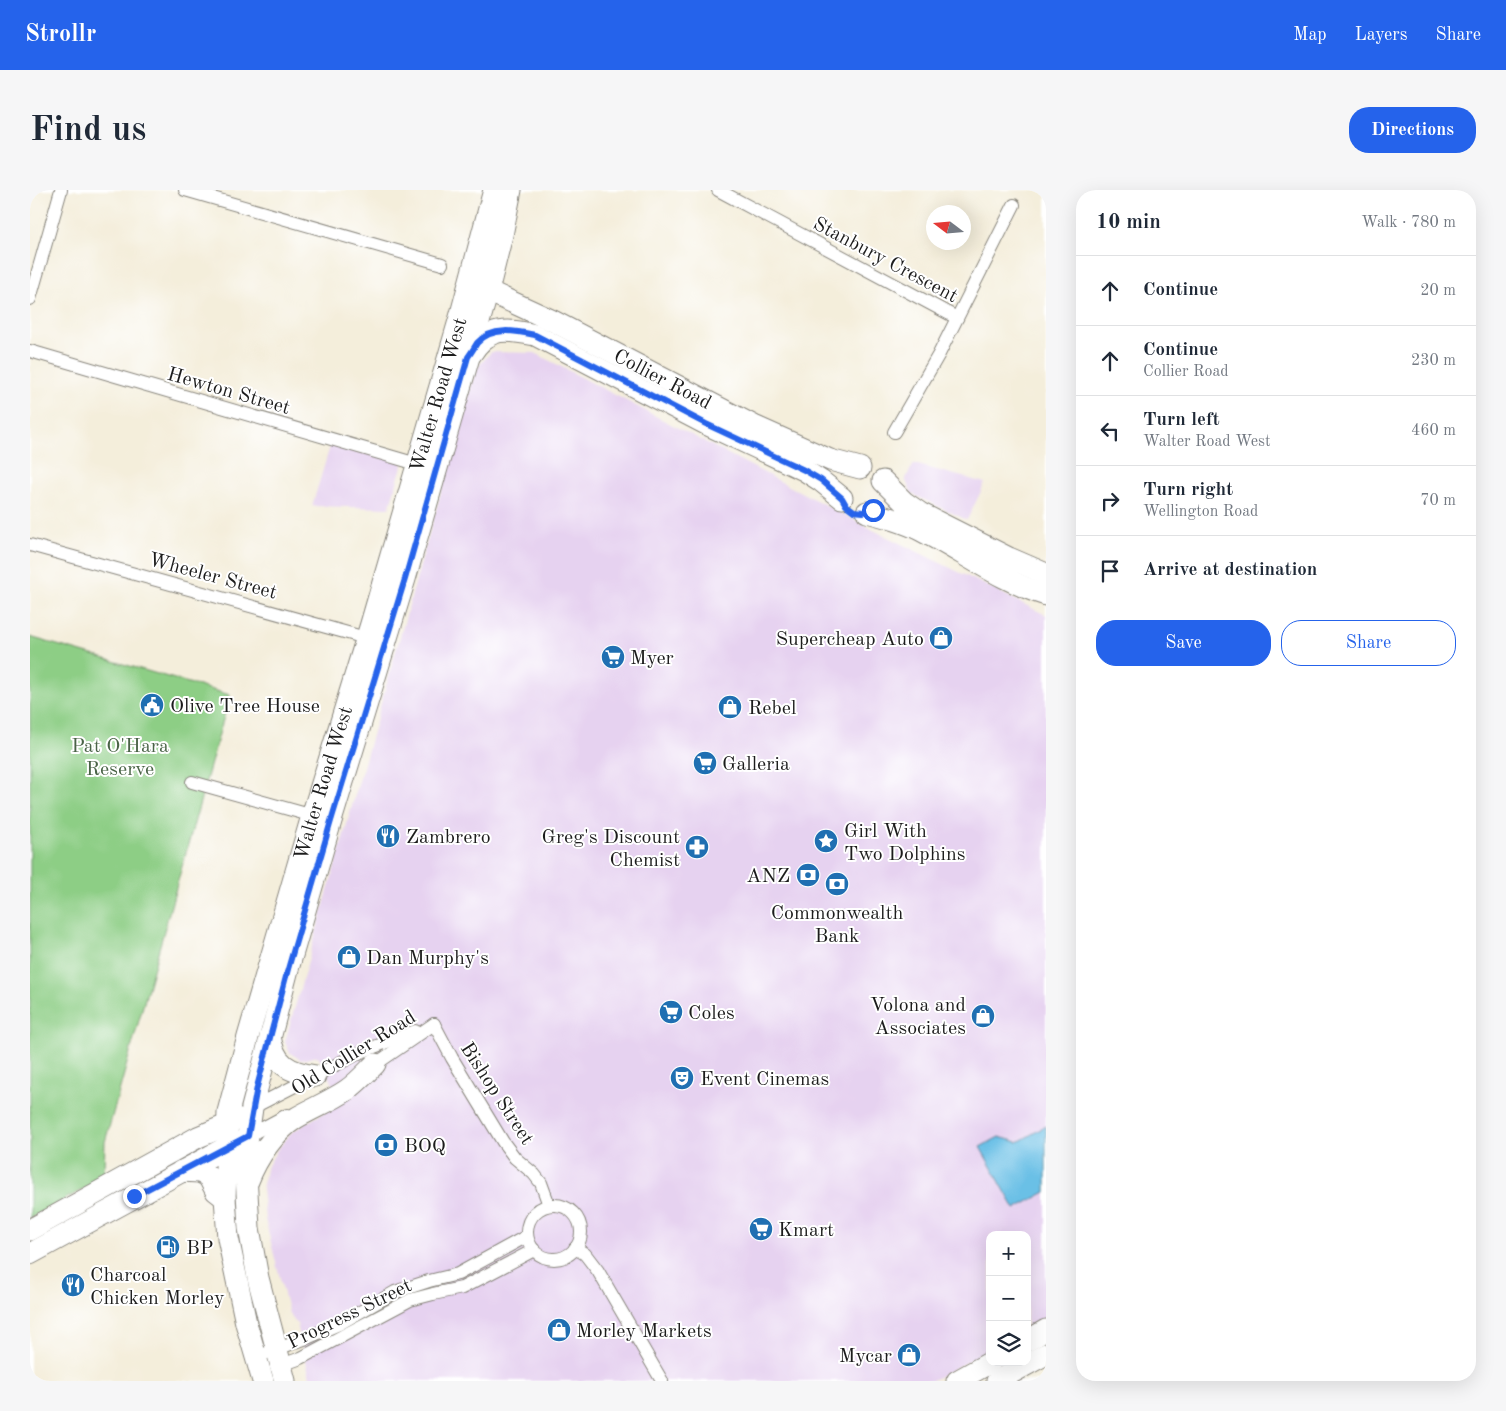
<!DOCTYPE html>
<html lang="en">
<head>
<meta charset="utf-8">
<style>
  body { margin:0; font-family:"Old Standard TT",serif; background:#f6f6f7; color:#1f2937 }
  .controls { position:absolute; right:15px; bottom:15px; display:grid; overflow:hidden; border-radius:10px; box-shadow:0 5px 20px #0002 }
  .controls button { width:45px; height:45px; display:grid; place-items:center; padding:0; border:0; border-bottom:1px solid #e0e1e3; background:#fff; color:#1f2937; font:25px sans-serif }
  .compass { position:absolute; left:896px; top:15px; width:45px; height:45px; border-radius:50%; background:#fff; box-shadow:0 5px 20px #0002; rotate:286deg }
  .stop { position:absolute; width:15px; height:15px; margin:-11px; border:4px solid #2563eb; border-radius:50%; background:#fff }
  .stop.end { background:#2563eb; border-color:#fff; box-shadow:0 1px 5px #0008 }
  .list { margin:0; padding:0; list-style:none }
  h2 { display:flex; justify-content:space-between; align-items:center; height:65px; margin:0; padding:0 20px; font-size:21px }
  h2 small { font-size:16px; font-weight:400; color:#747a83 }
  .list li { display:grid; grid-template-columns:32px 1fr auto; gap:15px; align-items:center; box-sizing:border-box; height:70px; padding:0 20px; border-top:1px solid #e0e1e3 }
  .list b { display:block; font-size:19px; white-space:nowrap }
  .list p { margin:0; font-size:16px; white-space:nowrap; color:#747a83 }
  .list em { font-size:16px; font-style:normal; color:#747a83 }
  .actions { display:flex; gap:10px; padding:15px 20px }
  .actions a { flex:1; padding:11px 0; border:1px solid #2563eb; border-radius:20px; text-align:center; font-size:18px; color:#2563eb }
  .actions .main { background:#2563eb; color:#fff }
  .icon { flex:none; width:28px; height:28px; fill:none; stroke:currentColor; stroke-width:2; stroke-linecap:round; stroke-linejoin:round }
  .map { position:relative; flex:none; width:1016px; height:1191px; overflow:hidden; border-radius:20px }
  header { display:flex; align-items:center; gap:30px; box-sizing:border-box; height:70px; padding:0 25px; background:#2563eb; color:#fff }
  header strong { font-size:24px }
  nav { display:flex; gap:28px; margin-inline-start:auto; font-size:18px }
  .intro { display:flex; align-items:center; justify-content:space-between; box-sizing:border-box; height:120px; padding:0 30px }
  h1 { margin:0; font-size:35px }
  .button { padding:12px 22px; border-radius:20px; background:#2563eb; color:#fff; font-size:18px; font-weight:700 }
  main { display:flex; gap:30px; padding:0 30px }
  aside { flex:1; background:#fff; border-radius:20px; box-shadow:0 5px 20px #0002 }
  .map>svg:first-child { display:block }
</style>
</head>
<body>
<header>
<strong>Strollr</strong>
<nav><a>Map</a><a>Layers</a><a>Share</a></nav>
</header>
<div class="intro"><h1>Find us</h1><a class="button">Directions</a></div>
<main>
<div class="map">
<svg width="1016" height="1191" viewBox="0 0 1016 1191">
  <rect width="100%" height="100%" fill="#fff"/>
  <filter id="ink" filterUnits="userSpaceOnUse"><feTurbulence type="fractalNoise" baseFrequency=".02" numOctaves="2"/><feDisplacementMap in="SourceGraphic" scale="10" xChannelSelector="R" yChannelSelector="G"/><feConvolveMatrix kernelMatrix="1 2 1 2 8 2 1 2 1" color-interpolation-filters="sRGB"/></filter>
  <filter id="wash" filterUnits="userSpaceOnUse"><feTurbulence type="fractalNoise" baseFrequency=".0096" numOctaves="4" result="noise"/><feDisplacementMap in="SourceGraphic" scale="20" xChannelSelector="R" yChannelSelector="G"/><feGaussianBlur stdDeviation="1.12" result="paint"/><feColorMatrix in="noise" values="0 0 0 0 0 0 0 0 0 0 0 0 0 0 0 0 0 1.4 0 .05"/><feComposite in="paint" operator="in"/></filter>
  <g filter="url(#wash)">
    <rect width="100%" height="100%" fill="#f4eedb"/>
    <!-- built -->
    <g fill="#e6d2f0">
      <polygon points="461,162 505,163 845,341 1016,425 1016,1127 997,1137 997,1045 960,1045 960,1159 901,1191 281,1191 267,1134 259,1124 235,1029 232,999 236,979 247,960 262,942 311,912 288,866 271,870 260,863 255,852 446,179"/>
      <polygon points="302,250 374,270 359,318 282,316"/>
      <polygon points="884,274 955,293 937,330 882,304 875,289"/>
    </g>
    <!-- green -->
    <polygon fill="#8dce85" stroke="#547550" points="0,447 200,505 75,952 74,983 67,992 0,1028"/>
    <!-- water -->
    <polygon fill="#6ac0e6" stroke="#436e81" points="1016,936 1016,1002 985,1019 950,957 969,947 988,952"/>
  </g>
  <g filter="url(#ink)">
    <g fill="none" stroke-linecap="round" stroke-linejoin="round">
      <!-- minor casing -->
      <g stroke="#88857c" stroke-width="14">
        <g id="minor">
          <polyline points="155,0 412,74"/>
          <polyline points="688,0 927,128"/>
          <polyline points="0,109 31,0"/>
          <polyline points="0,161 387,274"/>
          <polyline points="864,242 909,164 984,15"/>
          <polyline points="0,355 343,450"/>
          <polyline points="162,592 287,627"/>
          <polyline points="404,834 422,868 473,952 485,968 504,984 511,993 519,1015"/>
          <polyline points="340,878 404,834"/>
          <polyline points="222,918 329,863 385,841"/>
          <polyline points="218,946 257,925"/>
          <circle cx="524" cy="1042" r="27"/>
          <polyline points="545,1058 555,1064 568,1081 632,1191"/>
          <polyline points="226,1167 277,1148 309,1134 365,1102 399,1091 428,1084 497,1046"/>
          <polyline points="246,1177 271,1168 380,1110 403,1104 432,1098 504,1060"/>
        </g>
      </g>
      <!-- primary casing -->
      <g stroke="#88857c" stroke-width="23">
        <g id="primary">
          <path id="s1" d="M445,95L523,131L724,236L800,270L830,278"/>
          <path d="M441,164C459,136 476,139 505,145L676,234L774,280L791,291L812,308"/>
          <polyline points="853,291 874,312 890,323 979,368 1016,384"/>
          <path d="M837,322C856,327 875,332 892,341C933,362 971,391 1016,405"/>
          <path d="M240,846C244,874 258,882 285,886"/>
          <polyline points="151,981 169,982 178,986 186,1001 195,1008"/>
          <path d="M218,991C227,968 244,942 266,928C283,918 301,911 317,900C327,893 336,883 345,874"/>
          <polyline points="0,1040 168,947 197,935 207,928"/>
          <polyline points="0,1064 206,952"/>
          <polyline points="997,1151 1016,1140"/>
          <path id="s2" d="M233,1191L216,1133L198,1048L195,1008L198,922L218,847L282,626L341,434L431,124L464,0"/>
          <polyline points="255,1191 228,1088 219,1038 215,967 222,918 258,779 301,631 375,389 458,101 472,45 481,0"/>
          <polyline points="927,1191 961,1172"/>
          <polyline points="967,1191 1016,1164"/>
        </g>
      </g>
      <!-- minor -->
      <use href="#minor" stroke="#fff" stroke-width="12"/>
      <!-- primary -->
      <use href="#primary" stroke="#fff" stroke-width="21"/>
    </g>
  </g>
  <g fill="none" stroke-linecap="round" stroke-linejoin="round" filter="url(#ink)">
    <!-- route -->
    <path stroke="#2563eb" stroke-width="6" d="M104,1006L218,946L227,897L258,779L301,631L375,389L438,167C441,163 444,158 447,153C462,136 486,141 505,145L676,234L774,280L791,290L812,308L816,315L824,321L833,322L843,320"/>
  </g>
  <!-- icons -->
  <defs>
    <g id="shop-disc" transform="scale(1.25)"><circle r="9.5" fill="#1f6fb2" stroke="#fff"/><path d="M-5-2.5h2.3a2.7 3.5 0 0 1 5.4 0H5L5.5 6h-11ZM-1.5-2.5h3a1.5 2.3 0 0 0-3 0Z" fill="#fff"/></g>
    <g id="supermarket-disc" transform="scale(1.25)"><circle r="9.5" fill="#1f6fb2" stroke="#fff"/><path d="M-6-5.5h2.5l.6 2H6L4.5 2H-2.5L-4.4-4H-6ZM-1.5 3.2a1.3 1.3 0 1 0 .1 0ZM3 3.2a1.3 1.3 0 1 0 .1 0Z" fill="#fff"/></g>
    <g id="civic-disc" transform="scale(1.25)"><circle r="9.5" fill="#1f6fb2" stroke="#fff"/><path d="M-.6-6.5H3V-4.5H.6V-3L4-1V1h2V6H-6V1h2V-1L-.6-3ZM-1.2 2.5V6h2.4V2.5Z" fill="#fff"/></g>
    <g id="restaurant-disc" transform="scale(1.25)"><circle r="9.5" fill="#1f6fb2" stroke="#fff"/><path d="M-5-6h1v4h1v-4h1v4h1v-4h1v5L-1.5 .5V6h-2V.5L-5-1ZM5-6V6H3V1.5H1.5Q1.5-4 5-6Z" fill="#fff"/></g>
    <g id="sight-disc" transform="scale(1.25)"><circle r="9.5" fill="#1f6fb2" stroke="#fff"/><path d="M0-6L1.8-2.2L6-1.7L2.9 1.2L3.7 5.4L0 3.3L-3.7 5.4L-2.9 1.2L-6-1.7L-1.8-2.2Z" fill="#fff"/></g>
    <g id="pharmacy-disc" transform="scale(1.25)"><circle r="9.5" fill="#1f6fb2" stroke="#fff"/><path d="M-2-6h4v4h4v4h-4v4h-4v-4h-4v-4h4Z" fill="#fff"/></g>
    <g id="bank-disc" transform="scale(1.25)"><circle r="9.5" fill="#1f6fb2" stroke="#fff"/><path d="M-6-4H6V4H-6ZM0-2.3a2.3 2.3 0 1 0 0 4.6a2.3 2.3 0 1 0 0-4.6Z" fill="#fff"/></g>
    <g id="theatre-disc" transform="scale(1.25)"><circle r="9.5" fill="#1f6fb2" stroke="#fff"/><path d="M-5-5.5Q0-4 5-5.5V0Q5 5 0 6Q-5 5-5 0ZM-3.3-2.5H-1v1.5H-3.3ZM1-2.5H3.3v1.5H1ZM-2.8 1Q0 5.5 2.8 1Z" fill="#fff"/></g>
    <g id="fuel-disc" transform="scale(1.25)"><circle r="9.5" fill="#1f6fb2" stroke="#fff"/><path d="M-5.5-6h7V0h2V4h1.3V-2.5L3-4.5l.8-.8L6-3V5H2.5V1h-1V6h-7ZM-4.2-4.7v3.2H.2V-4.7Z" fill="#fff"/></g>
  </defs>
  <g fill-rule="evenodd">
    <use href="#shop-disc" x="911" y="448"/>
    <use href="#supermarket-disc" x="583" y="467"/>
    <use href="#civic-disc" x="122" y="515"/>
    <use href="#shop-disc" x="700" y="517"/>
    <use href="#supermarket-disc" x="675" y="573"/>
    <use href="#restaurant-disc" x="358" y="646"/>
    <use href="#sight-disc" x="796" y="651"/>
    <use href="#pharmacy-disc" x="667" y="657"/>
    <use href="#bank-disc" x="778" y="685"/>
    <use href="#bank-disc" x="807" y="694"/>
    <use href="#shop-disc" x="319" y="767"/>
    <use href="#supermarket-disc" x="641" y="822"/>
    <use href="#shop-disc" x="953" y="826"/>
    <use href="#theatre-disc" x="652" y="888"/>
    <use href="#bank-disc" x="356" y="955"/>
    <use href="#supermarket-disc" x="731" y="1039"/>
    <use href="#fuel-disc" x="138" y="1057"/>
    <use href="#restaurant-disc" x="43" y="1095"/>
    <use href="#shop-disc" x="529" y="1140"/>
    <use href="#shop-disc" x="879" y="1165"/>
  </g>
  <g text-anchor="middle" stroke-width="4" stroke-linejoin="round" paint-order="stroke">
    <!-- street labels -->
    <g font-size="20" fill="#1c1c1c" stroke="#fff">
      <text transform="translate(856 69) rotate(28)" y="7">Stanbury Crescent</text>
      <text dy="7" stroke="none"><textPath href="#s1" startOffset="210">Collier Road</textPath></text>
      <text transform="translate(199 200) rotate(16)" y="7">Hewton Street</text>
      <text dy="7" stroke="none"><textPath href="#s2" startOffset="1021">Walter Road West</textPath></text>
      <text transform="translate(183 385) rotate(15)" y="7">Wheeler Street</text>
      <text dy="7" stroke="none"><textPath href="#s2" startOffset="616">Walter Road West</textPath></text>
      <text transform="translate(323 862) rotate(-32)" y="7">Old Collier Road</text>
      <text transform="translate(468 903) rotate(57)" y="7">Bishop Street</text>
      <text transform="translate(319 1123) rotate(-26)" y="7">Progress Street</text>
    </g>
    <!-- poi labels -->
    <g font-size="20" fill="#1c1c1c" stroke="#fff" text-anchor="start">
      <text x="894" y="455" text-anchor="end">Supercheap Auto</text>
      <text x="600" y="474">Myer</text>
      <text x="140" y="522">Olive Tree House</text>
      <text x="718" y="524">Rebel</text>
      <text x="692" y="580">Galleria</text>
      <text x="814" y="647">Girl With<tspan x="814" dy="23">Two Dolphins</tspan></text>
      <text x="376" y="653">Zambrero</text>
      <text x="650" y="653" text-anchor="end">Greg's Discount<tspan x="650" dy="23">Chemist</tspan></text>
      <text x="760" y="692" text-anchor="end">ANZ</text>
      <text x="807" y="729" text-anchor="middle">Commonwealth<tspan x="807" dy="23">Bank</tspan></text>
      <text x="336" y="774">Dan Murphy's</text>
      <text x="936" y="821" text-anchor="end">Volona and<tspan x="936" dy="23">Associates</tspan></text>
      <text x="658" y="829">Coles</text>
      <text x="670" y="895">Event Cinemas</text>
      <text x="374" y="962">BOQ</text>
      <text x="748" y="1046">Kmart</text>
      <text x="156" y="1064">BP</text>
      <text x="60" y="1091">Charcoal<tspan x="60" dy="23">Chicken Morley</tspan></text>
      <text x="546" y="1147">Morley Markets</text>
      <text x="862" y="1172" text-anchor="end">Mycar</text>
    </g>
    <!-- park labels -->
    <g font-size="20" fill="#496346" stroke="#fff">
      <text x="90" y="562">Pat O'Hara<tspan x="90" dy="23">Reserve</tspan></text>
    </g>
  </g>
</svg>
<div class="controls">
<button>+</button>
<button>−</button>
<button><svg class="icon" aria-label="layers" viewBox="0 0 24 24"><path d="M12 4l9 5-9 5-9-5zM3 14l9 5 9-5"/></svg></button>
</div>
<svg class="compass" viewBox="-18 -18 36 36"><path d="M0-13l5 13h-10z" fill="#e53935"/><path d="M0 13l5-13h-10z" fill="#747a83"/></svg>
<div class="stop" style="left:843px;top:320px"></div>
<div class="stop end" style="left:104px;top:1006px"></div>
</div>
<aside>
<h2>10 min<small>Walk · 780 m</small></h2>
<ul class="list">
<li><svg class="icon" aria-label="ahead" viewBox="0 0 24 24"><path d="M12 20V5M6 11l6-6 6 6"/></svg><div><b>Continue</b></div><em>20 m</em></li>
<li><svg class="icon" aria-label="ahead" viewBox="0 0 24 24"><path d="M12 20V5M6 11l6-6 6 6"/></svg><div><b>Continue</b><p>Collier Road</p></div><em>230 m</em></li>
<li><svg class="icon" aria-label="left" viewBox="0 0 24 24"><path d="M17 20v-9H6M10 6l-5 5 5 5"/></svg><div><b>Turn left</b><p>Walter Road West</p></div><em>460 m</em></li>
<li><svg class="icon" aria-label="right" viewBox="0 0 24 24"><path d="M7 20v-9h11M14 6l5 5-5 5"/></svg><div><b>Turn right</b><p>Wellington Road</p></div><em>70 m</em></li>
<li><svg class="icon" aria-label="arrive" viewBox="0 0 24 24"><path d="M6 21V4h12l-3 4 3 4H6"/></svg><div><b>Arrive at destination</b></div></li>
</ul>
<div class="actions"><a class="main">Save</a><a>Share</a></div>
</aside>
</main>
</body>
</html>
